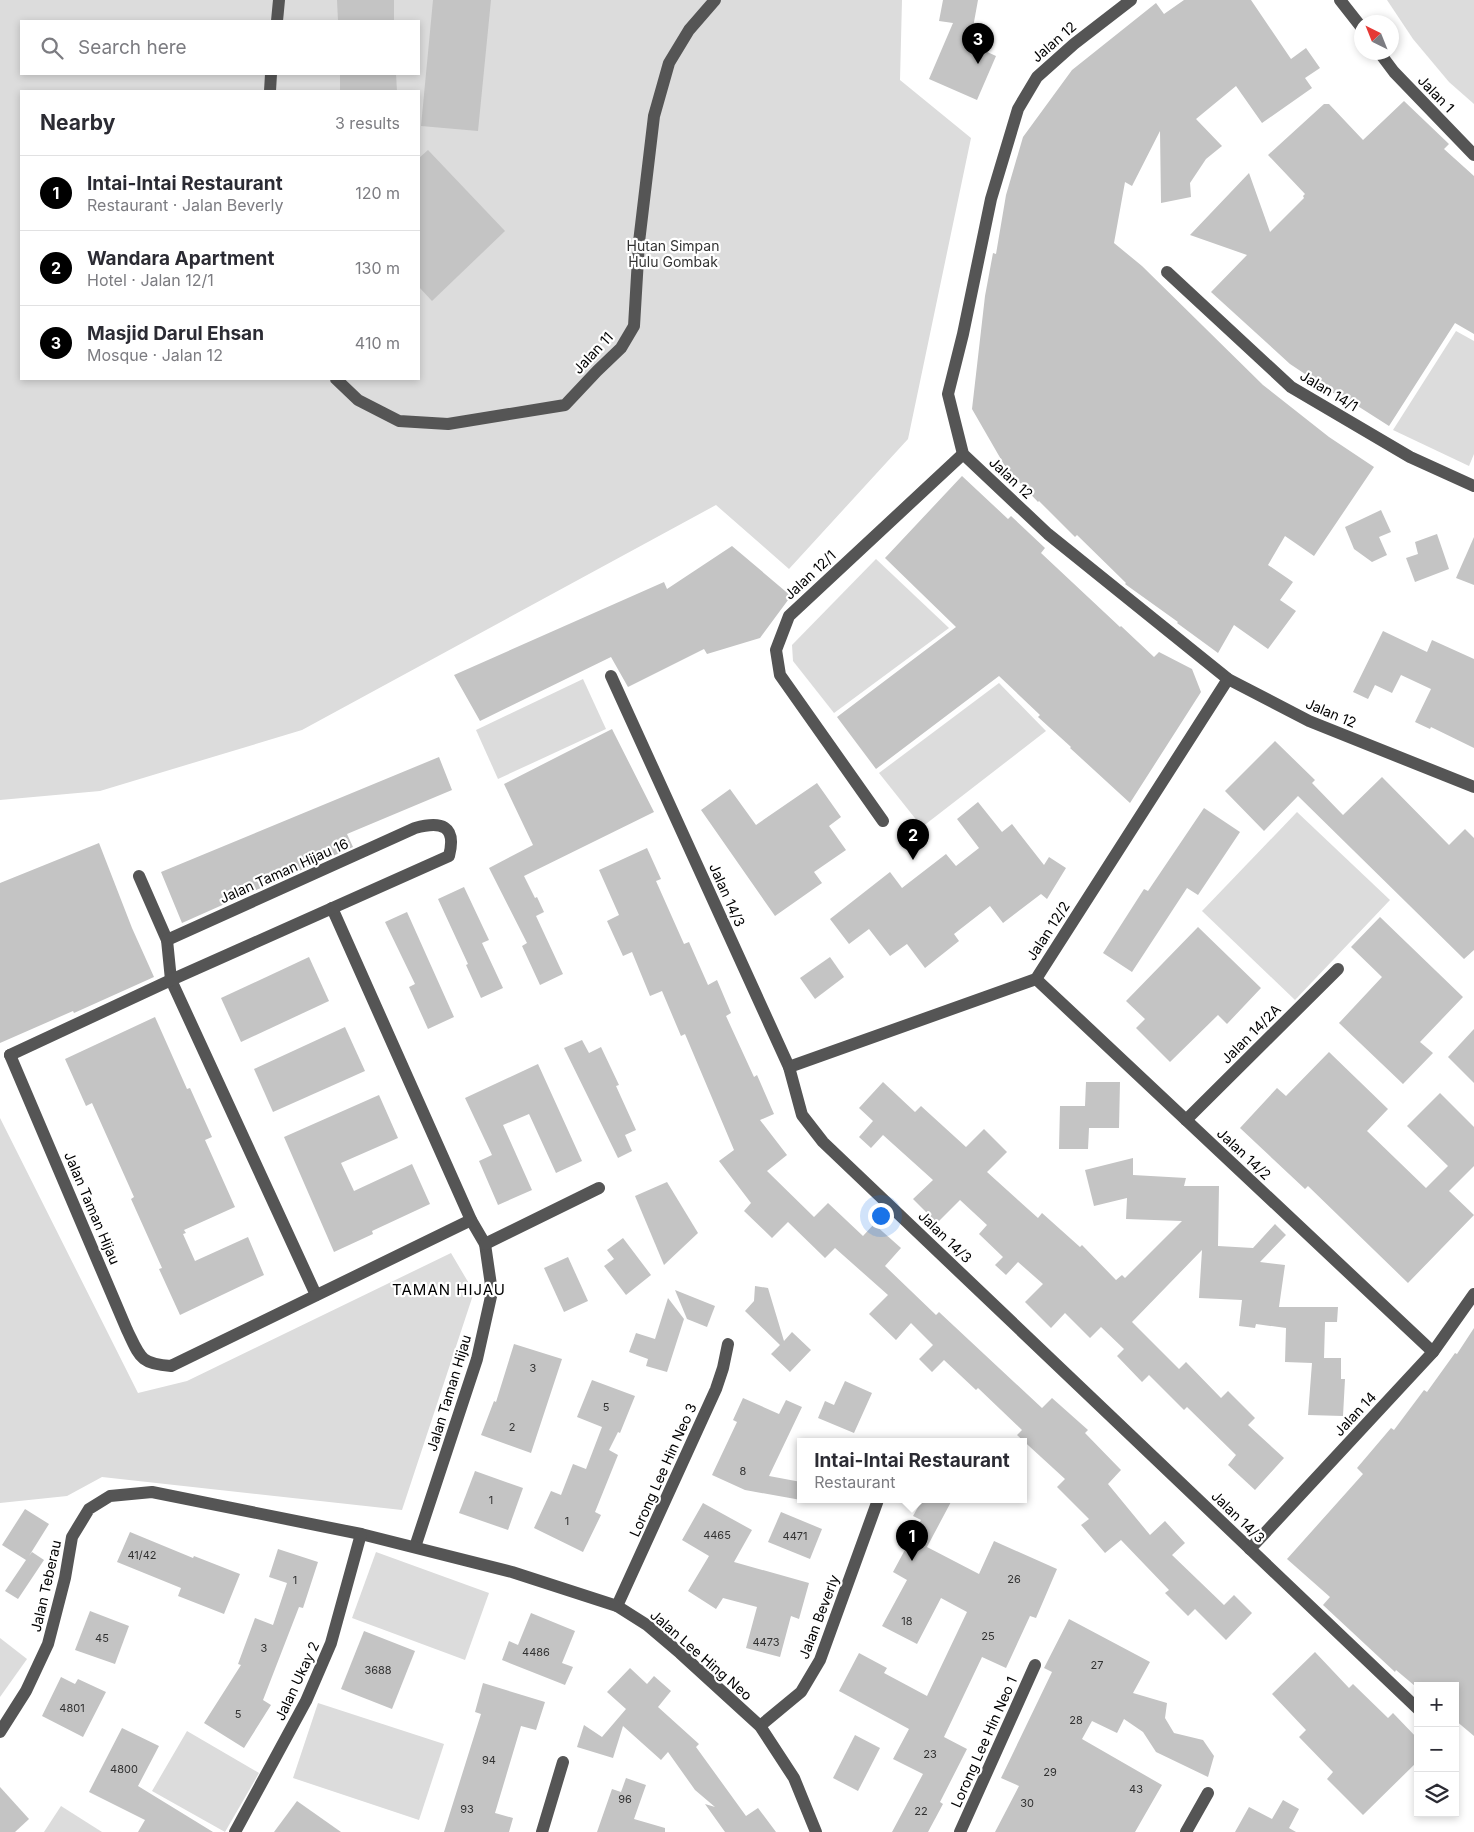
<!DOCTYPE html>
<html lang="en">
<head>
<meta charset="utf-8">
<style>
  body { margin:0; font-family:Inter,sans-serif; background:#f7f7f7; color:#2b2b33 }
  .controls { position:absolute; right:15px; bottom:15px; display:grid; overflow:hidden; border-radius:0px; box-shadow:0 2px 8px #0003 }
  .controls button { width:45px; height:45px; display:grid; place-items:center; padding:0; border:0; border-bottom:1px solid #e1e1e2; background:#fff; color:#2b2b33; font:25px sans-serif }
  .compass { position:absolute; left:1354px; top:15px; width:45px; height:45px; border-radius:50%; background:#fff; box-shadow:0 2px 8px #0003; rotate:317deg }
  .you { position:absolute; left:880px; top:1215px; width:18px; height:18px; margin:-12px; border:4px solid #fff; border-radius:50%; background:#1a73e8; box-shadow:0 0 0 8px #1a73e833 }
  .badge { display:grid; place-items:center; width:32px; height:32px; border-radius:50%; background:#000; color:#fff; font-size:16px; font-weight:700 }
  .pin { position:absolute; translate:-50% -41px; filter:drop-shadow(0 1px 2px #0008) }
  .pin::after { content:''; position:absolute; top:26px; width:18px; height:15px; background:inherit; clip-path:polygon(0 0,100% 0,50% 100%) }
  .popup { position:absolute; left:797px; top:1438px; width:230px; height:65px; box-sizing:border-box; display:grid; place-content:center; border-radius:0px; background:#fff; filter:drop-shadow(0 1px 4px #0005); font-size:16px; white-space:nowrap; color:#7c7c81 }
  .popup b { font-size:19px; color:#2b2b33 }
  .popup::after { content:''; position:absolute; left:50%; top:100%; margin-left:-10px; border:10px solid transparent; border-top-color:#fff }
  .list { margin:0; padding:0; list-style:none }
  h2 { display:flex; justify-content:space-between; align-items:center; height:65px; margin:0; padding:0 20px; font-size:21px }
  h2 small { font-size:16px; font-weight:400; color:#7c7c81 }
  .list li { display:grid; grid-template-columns:32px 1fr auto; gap:15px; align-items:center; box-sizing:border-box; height:75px; padding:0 20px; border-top:1px solid #e1e1e2 }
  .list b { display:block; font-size:19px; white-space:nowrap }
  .list p { margin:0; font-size:16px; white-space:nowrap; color:#7c7c81 }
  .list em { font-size:16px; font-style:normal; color:#7c7c81 }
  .icon { flex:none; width:28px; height:28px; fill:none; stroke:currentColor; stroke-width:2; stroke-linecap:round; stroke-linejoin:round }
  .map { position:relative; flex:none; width:1474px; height:1832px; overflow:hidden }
  .search { position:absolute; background:#fff; box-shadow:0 2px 8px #0003; left:20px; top:20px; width:400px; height:55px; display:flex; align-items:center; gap:12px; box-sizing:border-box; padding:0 18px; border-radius:0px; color:#7c7c81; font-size:19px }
  .panel { position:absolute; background:#fff; box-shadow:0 2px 8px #0003; left:20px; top:90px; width:400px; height:290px; border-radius:0px }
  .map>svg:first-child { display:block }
</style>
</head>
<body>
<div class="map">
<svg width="1474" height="1832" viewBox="0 0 1474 1832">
  <rect width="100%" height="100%" fill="#fff"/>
  <!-- green -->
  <g fill="#dcdcdc" fill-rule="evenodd">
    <path d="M0,0H902L900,80L971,138L908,439L789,569L716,505L302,730L100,791L0,800ZM21,21H419V74H21ZM21,91H419V379H21Z"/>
    <polygon points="1387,0 1474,0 1474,104 1449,82 1413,39"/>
    <polygon points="1456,331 1474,341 1474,454 1469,466 1393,430"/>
    <polygon points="876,559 949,628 834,713 793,661 792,645"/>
    <polygon points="583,679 606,729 498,779 476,730"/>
    <polygon points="999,683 1046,731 922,827 879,773"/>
    <polygon points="1297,812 1390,900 1295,1000 1202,911"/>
    <polygon points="0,1118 138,1393 187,1381 451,1253 474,1292 402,1510 102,1477 67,1496 0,1503"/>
    <polygon points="376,1552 489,1593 465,1660 352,1618"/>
    <polygon points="0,1638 27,1659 0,1697"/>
    <polygon points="318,1703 444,1744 419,1820 293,1778"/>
    <polygon points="187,1731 259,1773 225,1832 152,1791"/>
    <polygon points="61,1806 102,1832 44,1832"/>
  </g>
  <!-- building -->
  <g fill="#c4c4c4">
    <polygon points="337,0 394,0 394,21 338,21"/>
    <polygon points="433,0 491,0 478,131 421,126"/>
    <polygon points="943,0 978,0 970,44 996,56 977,100 929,79 953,23 939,21"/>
    <polygon points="1184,0 1251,0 1291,59 1306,48 1320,68 1305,78 1312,88 1262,123 1236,86 1196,119 1222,146 1206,159 1190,183 1191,197 1161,203 1160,131 1132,186 1125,182 1114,243 1142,266 1263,385 1329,437 1374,467 1314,556 1285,536 1268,565 1293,582 1280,600 1296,611 1268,649 1234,625 1218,653 1177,623 1178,622 1125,584 1126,583 1077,535 1075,537 1039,501 1038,502 1006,468 972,409 985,296 993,253 996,254 1006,195 1023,137 1072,70 1156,3 1164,14"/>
    <polygon points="340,74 396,74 397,91 340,91"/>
    <polygon points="1404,101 1449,144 1444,149 1474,176 1474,334 1455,323 1389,426 1342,396 1341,398 1290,364 1211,292 1247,255 1190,235 1249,173 1270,232 1304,198 1303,196 1305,194 1268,155 1324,104 1329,104 1363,140"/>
    <polygon points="428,150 505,231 432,301 419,287 419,158"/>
    <polygon points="962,476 1008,519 1011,516 1045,548 1041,553 1120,627 1121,626 1154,657 1159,652 1192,669 1201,692 1130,803 1070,748 1071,747 1038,717 1040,715 999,676 876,769 837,717 956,627 885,558"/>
    <polygon points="1381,510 1391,532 1379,537 1387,555 1372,562 1354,549 1345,527"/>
    <polygon points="1437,534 1449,569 1415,582 1406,558 1418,554 1415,542"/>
    <polygon points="1474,537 1474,585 1456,578"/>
    <polygon points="732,546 791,596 760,638 707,654 704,649 628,687 611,657 480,721 454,675 664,582 667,589"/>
    <polygon points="1383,631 1427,652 1432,640 1474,659 1474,748 1431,727 1430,729 1415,722 1431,689 1401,675 1392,693 1375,685 1368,699 1353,692"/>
    <polygon points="612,729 654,812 524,876 535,898 537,897 544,912 536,916 563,974 540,985 522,946 527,943 489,868 533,845 504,784"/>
    <polygon points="1275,741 1315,780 1312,783 1343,815 1382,777 1449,845 1465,829 1474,838 1474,950 1464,959 1298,796 1264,831 1225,791"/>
    <polygon points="439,757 452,790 347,834 353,847 182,923 161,872"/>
    <polygon points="817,783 841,817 829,826 846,850 814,872 822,883 775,916 701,810 730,789 756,825"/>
    <polygon points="978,802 1002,832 1012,824 1044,865 1049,857 1066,868 1047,899 1041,894 1003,923 990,906 954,934 959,941 925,968 907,944 890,956 869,929 849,944 830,919 890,872 902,888 946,854 956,866 979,848 957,819"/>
    <polygon points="1204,808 1240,832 1198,895 1187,888 1132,972 1103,953 1144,889 1148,891"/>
    <polygon points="99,843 132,928 154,977 74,1013 73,1011 0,1043 0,883"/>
    <polygon points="647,848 661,879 656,881 684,944 689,942 708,985 717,980 731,1013 726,1016 754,1077 757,1075 774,1114 760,1120 787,1155 767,1171 814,1217 828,1203 863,1236 874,1224 901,1248 885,1266 936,1315 939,1312 1042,1408 1052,1398 1088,1430 1085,1433 1121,1470 1108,1484 1150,1535 1165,1521 1185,1543 1172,1555 1224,1605 1234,1595 1252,1613 1226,1640 1195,1609 1188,1616 1165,1593 1169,1590 1121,1540 1105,1553 1081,1525 1089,1519 1057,1487 1065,1479 1017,1435 1022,1430 978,1388 976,1390 944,1360 932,1372 919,1359 933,1345 911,1323 896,1340 869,1314 888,1295 835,1248 825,1258 788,1222 772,1238 744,1211 751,1203 719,1161 734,1150 685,1034 681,1036 662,991 650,996 632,952 623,956 607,921 619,915 599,870"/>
    <polygon points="464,887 489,940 482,943 503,988 481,998 466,965 468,964 438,899"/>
    <polygon points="407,912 454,1017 428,1029 409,987 415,984 385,922"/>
    <polygon points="1380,917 1463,997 1420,1042 1433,1053 1403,1084 1339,1023 1382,977 1351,947"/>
    <polygon points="1198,927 1261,988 1227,1024 1218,1015 1170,1062 1136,1028 1145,1019 1126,1001"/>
    <polygon points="309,957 329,1001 241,1042 221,998"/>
    <polygon points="830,957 844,977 815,999 800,978"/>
    <polygon points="155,1017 187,1089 190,1088 212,1137 205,1140 235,1207 184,1230 186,1233 183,1234 195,1261 248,1237 264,1275 180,1315 159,1269 162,1268 131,1199 134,1197 92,1103 86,1106 65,1059"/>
    <polygon points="345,1027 365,1071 273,1112 254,1069"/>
    <polygon points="1474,1029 1474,1083 1448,1057"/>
    <polygon points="582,1040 589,1053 601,1047 619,1085 616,1086 636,1130 625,1135 632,1151 618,1158 564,1048"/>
    <polygon points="1329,1052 1388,1109 1367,1131 1426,1188 1448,1166 1407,1126 1440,1093 1474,1127 1474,1166 1449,1191 1474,1215 1408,1283 1308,1186 1305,1189 1240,1128 1277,1088 1286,1096"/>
    <polygon points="538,1064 582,1161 556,1173 529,1114 503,1125 532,1190 498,1205 479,1161 492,1155 465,1098"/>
    <polygon points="883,1082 915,1112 921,1106 966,1147 984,1129 1007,1152 987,1172 1038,1218 1042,1213 1080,1247 1082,1245 1116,1280 1122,1275 1125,1278 1182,1221 1126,1219 1127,1198 1094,1206 1085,1170 1133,1158 1133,1175 1186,1178 1184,1186 1219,1186 1218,1246 1253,1248 1275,1224 1286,1235 1260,1262 1285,1265 1279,1307 1338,1307 1337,1322 1325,1322 1324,1358 1341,1358 1341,1379 1345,1379 1343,1416 1308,1415 1312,1363 1285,1362 1286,1328 1256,1324 1255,1328 1239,1326 1242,1300 1199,1298 1202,1250 1132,1322 1179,1369 1186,1362 1221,1398 1228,1391 1255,1418 1248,1425 1284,1458 1255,1490 1228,1465 1236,1455 1187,1407 1184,1410 1149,1375 1142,1382 1117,1356 1124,1349 1101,1327 1090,1338 1065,1313 1051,1328 1025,1302 1043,1284 1018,1262 1006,1275 995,1265 1003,1257 979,1234 987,1225 960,1200 937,1223 913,1199 933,1180 883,1135 871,1148 859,1137 873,1121 859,1108"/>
    <polygon points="1086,1082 1120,1082 1119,1128 1089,1128 1088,1149 1059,1149 1060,1106 1085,1106"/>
    <polygon points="379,1095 398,1138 341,1163 354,1191 412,1164 430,1204 372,1231 373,1234 334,1252 284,1137"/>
    <polygon points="667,1182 698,1233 664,1265 635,1196"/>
    <polygon points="623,1238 651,1275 626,1295 604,1266 614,1259 607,1250"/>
    <polygon points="568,1257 588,1301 564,1312 544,1268"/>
    <polygon points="755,1286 768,1288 784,1341 792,1332 811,1350 790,1372 771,1354 780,1345 745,1311 754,1301"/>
    <polygon points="675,1290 715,1306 707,1327 687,1319"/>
    <polygon points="668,1298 684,1319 667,1372 646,1366 648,1359 629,1352 636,1333 655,1339"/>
    <polygon points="1474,1328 1474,1736 1455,1720 1455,1686 1415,1686 1396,1670 1395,1672 1323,1605 1330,1597 1287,1559 1363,1474 1357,1468 1391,1428 1394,1430 1424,1390 1427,1392 1455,1353 1457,1354"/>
    <polygon points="514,1344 562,1359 531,1453 481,1435 494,1401 496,1402"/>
    <polygon points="592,1380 635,1396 620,1433 618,1432 609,1450 618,1455 595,1512 601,1515 583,1552 534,1528 551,1491 561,1495 573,1464 586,1469 602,1427 577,1417"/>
    <polygon points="845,1381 872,1393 854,1433 818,1418 825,1401 834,1405"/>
    <polygon points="743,1398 779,1414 786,1400 802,1407 769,1476 801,1482 801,1500 745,1490 712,1475 737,1422 733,1420"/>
    <polygon points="475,1471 523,1488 508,1530 459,1513"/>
    <polygon points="922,1500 952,1500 927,1547 979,1574 994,1541 1057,1569 1036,1618 1030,1616 1006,1668 982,1657 944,1737 967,1749 940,1802 943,1804 928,1832 892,1832 923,1774 893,1759 909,1729 839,1691 859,1653 887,1668 884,1673 927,1696 967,1612 941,1598 917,1644 882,1626 907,1580 893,1572 921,1520 913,1516"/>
    <polygon points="703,1503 752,1530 734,1562 809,1583 799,1619 791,1616 780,1657 746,1648 757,1607 723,1598 716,1609 688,1591 709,1556 682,1540"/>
    <polygon points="25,1509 49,1524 29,1556 32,1552 44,1560 18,1599 5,1591 26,1560 2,1545"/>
    <polygon points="781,1512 822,1529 810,1559 768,1542"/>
    <polygon points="130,1532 193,1558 194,1556 240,1574 224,1614 178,1596 181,1588 117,1562"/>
    <polygon points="278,1549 318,1562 303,1608 299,1607 263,1700 271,1705 244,1748 204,1723 241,1665 238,1664 255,1618 273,1625 287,1583 269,1577"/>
    <polygon points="90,1611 129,1626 115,1664 75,1650"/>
    <polygon points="531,1613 575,1631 562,1663 573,1667 565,1685 502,1660 509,1641 518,1645"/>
    <polygon points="1069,1619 1150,1662 1133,1693 1167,1703 1165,1718 1174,1733 1203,1740 1214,1756 1208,1777 1156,1752 1143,1732 1124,1719 1117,1733 1092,1721 1082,1739 1162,1785 1135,1832 995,1832 1019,1786 1001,1778 1052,1672 1044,1668"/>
    <polygon points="364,1631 415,1651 392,1709 341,1689"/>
    <polygon points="1315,1652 1349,1688 1353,1684 1388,1718 1393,1713 1418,1739 1418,1761 1363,1815 1327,1779 1333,1772 1299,1737 1306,1730 1272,1694"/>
    <polygon points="630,1668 647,1684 654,1676 671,1691 658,1707 699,1744 696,1747 746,1816 758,1808 776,1832 725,1832 705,1804 715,1807 695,1790 668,1752 661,1760 623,1726 613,1758 577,1747 584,1725 602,1737 626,1709 607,1692"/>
    <polygon points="61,1677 75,1684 78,1679 106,1692 83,1737 42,1716"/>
    <polygon points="483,1683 545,1702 536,1730 521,1726 495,1813 513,1818 509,1832 444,1832 481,1714 475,1712"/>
    <polygon points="122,1728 159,1746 138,1786 213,1832 138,1832 145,1820 89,1792"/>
    <polygon points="855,1735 880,1748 858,1791 833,1778"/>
    <polygon points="626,1778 646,1785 634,1819 665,1828 665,1832 597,1832 612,1789 621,1792"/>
    <polygon points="0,1787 29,1819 15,1832 0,1832"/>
    <polygon points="1283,1800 1299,1809 1289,1828 1296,1832 1235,1832 1249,1807 1272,1819"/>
    <polygon points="297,1801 341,1832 274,1832"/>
  </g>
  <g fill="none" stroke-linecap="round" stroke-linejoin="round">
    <!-- minor -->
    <g stroke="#555" stroke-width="12">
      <polyline points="1131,0 1074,44 1037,77 1018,109 991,199 963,334 948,394 963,454 1048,534 1228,679 1309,721 1474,787"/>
      <polyline points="1340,0 1362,28"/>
      <polyline points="277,21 279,0"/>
      <polyline points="1379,52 1394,72 1474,155"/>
      <polyline points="270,91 271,74"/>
      <polyline points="1167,272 1291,387 1410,457 1474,486"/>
      <polyline points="336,379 358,400 399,421 448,424 565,405 597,371 621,348 634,326 639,242 654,116 669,63 689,30 715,0"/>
      <polyline points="611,676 789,1067 802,1115 823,1142 1418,1709"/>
      <polyline points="883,821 780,675 776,650 789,616 963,454"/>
      <polyline points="139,876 167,940 171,980 316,1295"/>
      <polyline points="332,908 471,1220 485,1244 492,1292 477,1359 415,1547"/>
      <polyline points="1036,979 1433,1352"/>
      <path d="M10,1055L171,980L449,856C457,825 441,821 415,828L167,940"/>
      <path d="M10,1055L127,1330C140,1357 140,1364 171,1366L471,1220"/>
      <polyline points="789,1067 1036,979 1228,679"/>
      <polyline points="1186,1120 1338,969"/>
      <polyline points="485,1244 599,1188"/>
      <polyline points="1250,1549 1433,1352 1474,1294"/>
      <polyline points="617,1606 716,1389 723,1368 728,1344"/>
      <polyline points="760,1726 801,1692 820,1660 878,1500"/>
      <polyline points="0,1732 26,1691 48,1644 65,1578 72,1537 89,1509 110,1496 152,1492 361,1534 512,1572 617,1606 647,1625 680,1653 760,1726 794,1778 816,1832"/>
      <polyline points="235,1832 306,1701 331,1643 361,1534"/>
      <polyline points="542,1832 563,1762"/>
      <polyline points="960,1832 1035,1665"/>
      <polyline points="1186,1832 1208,1793"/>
    </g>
  </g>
  <g text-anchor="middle" stroke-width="4.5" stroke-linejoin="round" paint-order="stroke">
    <!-- number labels -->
    <g font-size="11" fill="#313131">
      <text x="533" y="1372">3</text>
      <text x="606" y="1411">5</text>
      <text x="512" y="1431">2</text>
      <text x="743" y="1475">8</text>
      <text x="491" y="1504">1</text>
      <text x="567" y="1525">1</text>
      <text x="717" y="1539">4465</text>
      <text x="795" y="1540">4471</text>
      <text x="142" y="1559">41/42</text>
      <text x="1014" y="1583">26</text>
      <text x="295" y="1584">1</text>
      <text x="907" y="1625">18</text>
      <text x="988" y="1640">25</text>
      <text x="102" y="1642">45</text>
      <text x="766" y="1646">4473</text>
      <text x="264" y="1652">3</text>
      <text x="536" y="1656">4486</text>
      <text x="1097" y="1669">27</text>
      <text x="378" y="1674">3688</text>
      <text x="72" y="1712">4801</text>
      <text x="238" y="1718">5</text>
      <text x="1076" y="1724">28</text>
      <text x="930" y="1758">23</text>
      <text x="489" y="1764">94</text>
      <text x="124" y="1773">4800</text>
      <text x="1050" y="1776">29</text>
      <text x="1136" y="1793">43</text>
      <text x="625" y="1803">96</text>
      <text x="1027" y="1807">30</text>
      <text x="467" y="1813">93</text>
      <text x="921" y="1815">22</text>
    </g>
    <!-- street labels -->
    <g font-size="14" fill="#000" stroke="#fff">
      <text transform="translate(1054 42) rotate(-41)" y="5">Jalan 12</text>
      <text transform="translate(1436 94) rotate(46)" y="5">Jalan 1</text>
      <text transform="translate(593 353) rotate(-47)" y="5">Jalan 11</text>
      <text transform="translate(1329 391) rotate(31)" y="5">Jalan 14/1</text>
      <text transform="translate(1011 478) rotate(43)" y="5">Jalan 12</text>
      <text transform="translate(810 575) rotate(-43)" y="5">Jalan 12/1</text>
      <text transform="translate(1331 713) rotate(23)" y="5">Jalan 12</text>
      <text transform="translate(284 871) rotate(-24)" y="5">Jalan Taman Hijau 16</text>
      <text transform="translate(727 895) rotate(66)" y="5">Jalan 14/3</text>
      <text transform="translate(1048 931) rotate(-57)" y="5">Jalan 12/2</text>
      <text transform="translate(1251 1034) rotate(-45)" y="5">Jalan 14/2A</text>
      <text transform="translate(1244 1154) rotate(43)" y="5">Jalan 14/2</text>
      <text transform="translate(92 1208) rotate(67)" y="5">Jalan Taman Hijau</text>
      <text transform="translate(945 1237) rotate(44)" y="5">Jalan 14/3</text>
      <text transform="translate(449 1393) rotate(-73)" y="5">Jalan Taman Hijau</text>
      <text transform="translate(1355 1414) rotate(-47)" y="5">Jalan 14</text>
      <text transform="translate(663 1470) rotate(-66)" y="5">Lorong Lee Hin Neo 3</text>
      <text transform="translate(1238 1517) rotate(44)" y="5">Jalan 14/3</text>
      <text transform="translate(46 1586) rotate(-77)" y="5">Jalan Teberau</text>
      <text transform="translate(819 1617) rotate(-69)" y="5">Jalan Beverly</text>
      <text transform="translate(701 1655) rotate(41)" y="5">Jalan Lee Hing Neo</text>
      <text transform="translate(297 1681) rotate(-65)" y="5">Jalan Ukay 2</text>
      <text transform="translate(984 1742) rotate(-66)" y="5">Lorong Lee Hin Neo 1</text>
    </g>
    <!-- park labels -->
    <g font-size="14" fill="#333" stroke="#fff">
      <text x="673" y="251">Hutan Simpan<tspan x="673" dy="16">Hulu Gombak</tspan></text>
    </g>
    <!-- neighbourhood labels -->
    <g font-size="15" letter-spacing="1" fill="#000" stroke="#fff">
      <text x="449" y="1295">TAMAN HIJAU</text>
    </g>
  </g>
</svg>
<div class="controls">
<button>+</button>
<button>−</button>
<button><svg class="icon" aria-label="layers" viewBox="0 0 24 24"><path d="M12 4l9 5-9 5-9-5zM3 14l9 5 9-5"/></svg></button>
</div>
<svg class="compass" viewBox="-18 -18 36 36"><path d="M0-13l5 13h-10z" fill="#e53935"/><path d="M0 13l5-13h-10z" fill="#7c7c81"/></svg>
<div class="you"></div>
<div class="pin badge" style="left:912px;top:1561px">1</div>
<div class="popup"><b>Intai-Intai Restaurant</b>Restaurant</div>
<div class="pin badge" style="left:913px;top:860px">2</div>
<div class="pin badge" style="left:978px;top:64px">3</div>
<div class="search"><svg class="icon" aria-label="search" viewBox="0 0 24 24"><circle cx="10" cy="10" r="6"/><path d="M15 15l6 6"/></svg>Search here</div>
<section class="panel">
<h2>Nearby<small>3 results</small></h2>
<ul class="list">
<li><span class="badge">1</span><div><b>Intai-Intai Restaurant</b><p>Restaurant · Jalan Beverly</p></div><em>120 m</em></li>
<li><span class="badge">2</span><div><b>Wandara Apartment</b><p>Hotel · Jalan 12/1</p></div><em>130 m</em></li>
<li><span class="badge">3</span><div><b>Masjid Darul Ehsan</b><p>Mosque · Jalan 12</p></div><em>410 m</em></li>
</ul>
</section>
</div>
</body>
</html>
